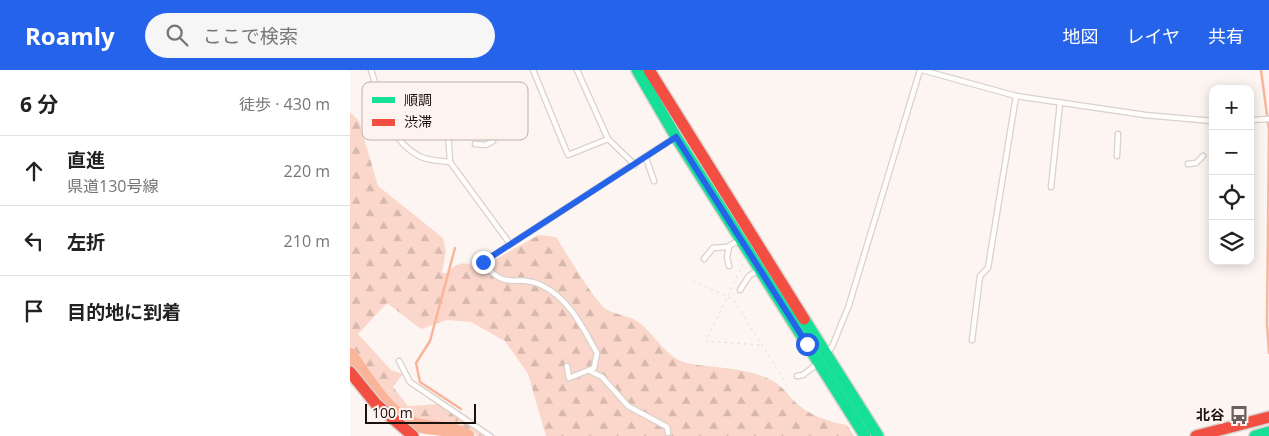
<!DOCTYPE html>
<html lang="ja">
<head>
<meta charset="utf-8">
<style>
  body { margin:0; font-family:"Open Sans","Noto Sans JP",sans-serif; background:#f6f6f6; color:#222 }
  .controls { position:absolute; right:15px; top:15px; display:grid; overflow:hidden; border-radius:10px; box-shadow:0 2px 12px #0003 }
  .controls button { width:45px; height:45px; display:grid; place-items:center; padding:0; border:0; border-bottom:1px solid #e0e0e0; background:#fff; color:#222; font:25px sans-serif }
  .scale { position:absolute; left:15px; bottom:12px; width:111px; box-sizing:border-box; padding-left:5px; border:2px solid #1b120e; border-top:0; font-size:14px; line-height:18px; white-space:nowrap; color:#1b120e; -webkit-text-stroke:4px #fff3ef; paint-order:stroke }
  .stop { position:absolute; width:15px; height:15px; margin:-11px; border:4px solid #2563eb; border-radius:50%; background:#fff }
  .stop.end { background:#2563eb; border-color:#fff; box-shadow:0 1px 5px #0008 }
  .list { margin:0; padding:0; list-style:none }
  h2 { display:flex; justify-content:space-between; align-items:center; height:65px; margin:0; padding:0 20px; font-size:21px }
  h2 small { font-size:16px; font-weight:400; color:#767676 }
  .list li { display:grid; grid-template-columns:32px 1fr auto; gap:15px; align-items:center; box-sizing:border-box; height:70px; padding:0 20px; border-top:1px solid #e0e0e0 }
  .list b { display:block; font-size:19px; white-space:nowrap }
  .list p { margin:0; font-size:16px; white-space:nowrap; color:#767676 }
  .list em { font-size:16px; font-style:normal; color:#767676 }
  .icon { flex:none; width:28px; height:28px; fill:none; stroke:currentColor; stroke-width:2; stroke-linecap:round; stroke-linejoin:round }
  .map { position:relative; flex:none; width:919px; height:366px; overflow:hidden }
  header { display:flex; align-items:center; gap:30px; box-sizing:border-box; height:70px; padding:0 25px; background:#2563eb; color:#fff }
  header strong { font-size:24px }
  nav { display:flex; gap:28px; margin-inline-start:auto; font-size:18px }
  .search { width:350px; height:45px; background:#f6f6f6; display:flex; align-items:center; gap:12px; box-sizing:border-box; padding:0 18px; border-radius:28px; color:#767676; font-size:19px }
  main { display:flex }
  aside { flex:1; background:#fff }
  .map>svg:first-child { display:block }
</style>
</head>
<body>
<header>
<strong>Roamly</strong>
<div class="search"><svg class="icon" aria-label="search" viewBox="0 0 24 24"><circle cx="10" cy="10" r="6"/><path d="M15 15l6 6"/></svg>ここで検索</div>
<nav><a>地図</a><a>レイヤ</a><a>共有</a></nav>
</header>
<main>
<aside>
<h2>6 分<small>徒歩 · 430 m</small></h2>
<ul class="list">
<li><svg class="icon" aria-label="ahead" viewBox="0 0 24 24"><path d="M12 20V5M6 11l6-6 6 6"/></svg><div><b>直進</b><p>県道130号線</p></div><em>220 m</em></li>
<li><svg class="icon" aria-label="left" viewBox="0 0 24 24"><path d="M17 20v-9H6M10 6l-5 5 5 5"/></svg><div><b>左折</b></div><em>210 m</em></li>
<li><svg class="icon" aria-label="arrive" viewBox="0 0 24 24"><path d="M6 21V4h12l-3 4 3 4H6"/></svg><div><b>目的地に到着</b></div></li>
</ul>
</aside>
<div class="map">
<svg width="919" height="366" viewBox="0 0 919 366">
  <defs>
    <pattern id="forest-firs" width="22" height="20" patternUnits="userSpaceOnUse" patternTransform="scale(1.25)"><rect width="22" height="20" fill="#fad7ca"/><path d="M5 1l3.5 6h-7zM16 11l3.5 6h-7z" fill="#d6b8ac"/></pattern>
  </defs>
  <rect width="100%" height="100%" fill="#fcf5f2"/>
  <!-- forest -->
  <path fill="url(#forest-firs)" d="M0,42L9,51L28,116L93,168L96,181L92,203H98C106,192 117,190 128,199L189,165L206,167C215,181 245,232 256,239C267,246 281,245 291,254C307,268 318,290 341,294C368,298 399,298 423,311C432,316 438,325 445,332C459,345 478,352 497,355L504,366H196L178,304L155,271L121,252L97,250L71,259L37,233L8,264L41,300L53,304L43,317L58,336L89,334L146,366H128L106,355L58,354L42,343L0,294Z"/>
  <g fill="none" stroke-linecap="round" stroke-linejoin="round">
    <!-- stream -->
    <g stroke="#fab49a" stroke-width="2.5">
      <polyline points="911,0 919,60 917,254 919,283"/>
      <polyline points="105,178 80,271 66,293 70,312 111,339"/>
      <polyline points="105,361 107,348"/>
    </g>
    <!-- river -->
    <path stroke="#fab49a" stroke-width="14" d="M0,285C15,305 36,342 60,353C77,360 99,356 117,366"/>
    <!-- lane casing -->
    <g stroke="#d9d1cd" stroke-width="7">
      <g id="lane">
        <path d="M21,0C32,32 37,69 69,86C78,91 91,91 100,92L160,174"/>
        <polyline points="183,0 218,85 258,69"/>
        <polyline points="227,0 258,69 285,95"/>
        <polyline points="572,0 666,26 795,45 863,51"/>
        <polyline points="900,50 919,49"/>
        <polyline points="98,60 100,92"/>
        <polyline points="125,74 136,75 143,71"/>
        <polyline points="767,86 768,64"/>
        <polyline points="296,88 304,111"/>
        <polyline points="838,94 846,93 853,86"/>
        <polyline points="701,117 710,33"/>
        <polyline points="354,189 363,178 377,177 390,170"/>
        <polyline points="379,196 377,187 379,177"/>
        <polyline points="390,220 399,206 408,200"/>
        <polyline points="622,270 630,206 638,198 666,26"/>
        <polyline points="477,283 482,277 499,235 570,0"/>
        <polyline points="49,291 60,312 140,366"/>
        <path d="M217,296L219,308L244,298L247,283C233,258 219,228 191,215C164,203 156,223 133,192L324,68"/>
        <polyline points="240,301 252,307 278,336 317,357 318,363"/>
        <polyline points="447,306 453,305 467,294"/>
      </g>
    </g>
    <!-- fast casing -->
    <g stroke="#d9d1cd" stroke-width="14">
      <g id="fast">
        <polyline points="287,0 326,67 515,366"/>
        <polyline points="454,249 528,366"/>
        <polyline points="905,366 919,362"/>
      </g>
    </g>
    <!-- jam casing -->
    <g stroke="#d9d1cd" stroke-width="14">
      <g id="jam">
        <polyline points="299,0 454,249"/>
        <polyline points="0,302 26,334 63,366"/>
        <polyline points="846,366 919,347"/>
      </g>
    </g>
    <!-- path -->
    <g stroke="#e0dedd" stroke-width="1" stroke-dasharray="2.5 4" stroke-linecap="butt">
      <polyline points="393,194 356,271 411,275"/>
      <polyline points="343,211 383,229 439,318"/>
    </g>
    <!-- lane -->
    <use href="#lane" stroke="#fffefd" stroke-width="4.5"/>
    <!-- fast -->
    <use href="#fast" stroke="#16e098" stroke-width="11"/>
    <!-- jam -->
    <use href="#jam" stroke="#f24e42" stroke-width="11"/>
  </g>
  <g fill="none" stroke-linecap="round" stroke-linejoin="round">
    <!-- route -->
    <polyline stroke="#2563eb" stroke-width="6" points="133,192 326,67 457,274"/>
  </g>
  <!-- icons -->
  <defs>
    <g id="bus-bare" transform="scale(1.5)"><path d="M-5-6H5V4H4V6H2V4H-2V6H-4V4H-5ZM-3.5-4V0h7V-4ZM-3.5 1.2v1.5H-2V1.2ZM2 1.2v1.5H3.5V1.2Z" fill="#6a615e" stroke="#fff3ef" stroke-width="2.5" paint-order="stroke"/></g>
  </defs>
  <g fill-rule="evenodd">
    <use href="#bus-bare" x="889" y="345"/>
  </g>
  <g text-anchor="middle" stroke-width="5" stroke-linejoin="round" paint-order="stroke">
    <!-- poi labels -->
    <g font-size="14" font-weight="bold" fill="#1b120e" stroke="#fff3ef" text-anchor="end">
      <text x="874" y="350">北谷</text>
    </g>
  </g>
  <!-- legend -->
  <rect x="12" y="12" width="166" height="58" rx="8" fill="#fff3ef" stroke="#bbb0ac" stroke-width="1"/>
  <rect x="22" y="27" width="23" height="6" fill="#16e098"/>
  <rect x="22" y="49" width="23" height="7" fill="#f24e42"/>
  <g font-size="14" fill="#1b120e">
    <text x="54" y="35">順調</text>
    <text x="54" y="57">渋滞</text>
  </g>
</svg>
<div class="controls">
<button>+</button>
<button>−</button>
<button><svg class="icon" aria-label="locate" viewBox="0 0 24 24"><circle cx="12" cy="12" r="6"/><path d="M12 2v4M12 18v4M2 12h4M18 12h4"/></svg></button>
<button><svg class="icon" aria-label="layers" viewBox="0 0 24 24"><path d="M12 4l9 5-9 5-9-5zM3 14l9 5 9-5"/></svg></button>
</div>
<div class="scale">100 m</div>
<div class="stop" style="left:457px;top:274px"></div>
<div class="stop end" style="left:133px;top:192px"></div>
</div>
</main>
</body>
</html>
